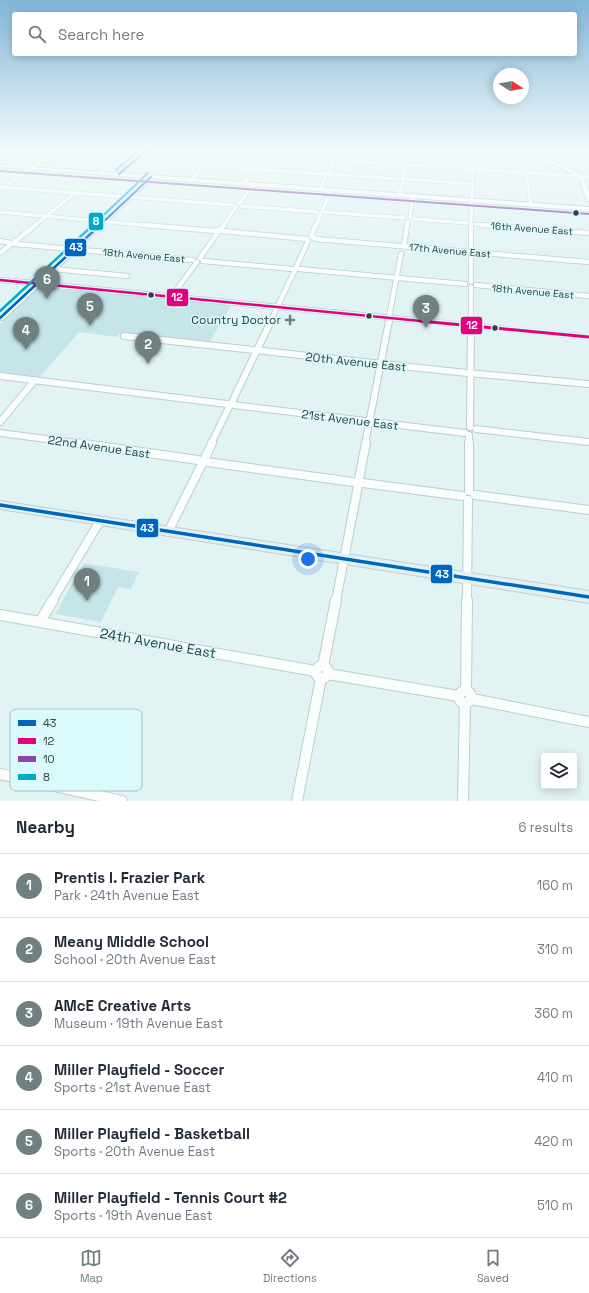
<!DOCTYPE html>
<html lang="en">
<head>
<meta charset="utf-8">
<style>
  body { margin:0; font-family:"Space Grotesk",sans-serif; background:#f6f6f7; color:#1f2937 }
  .controls { position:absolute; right:12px; bottom:12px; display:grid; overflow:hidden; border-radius:4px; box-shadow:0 2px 10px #0003 }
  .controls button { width:36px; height:36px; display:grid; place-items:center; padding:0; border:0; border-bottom:1px solid #e0e1e3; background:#fff; color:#1f2937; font:20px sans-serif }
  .compass { position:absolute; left:493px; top:68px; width:36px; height:36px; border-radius:50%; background:#fff; box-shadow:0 2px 10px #0003; rotate:101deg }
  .you { position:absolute; left:308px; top:559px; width:14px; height:14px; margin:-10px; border:3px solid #fff; border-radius:50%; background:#1a73e8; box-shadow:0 0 0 6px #1a73e833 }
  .badge { display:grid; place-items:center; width:26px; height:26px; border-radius:50%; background:#707f80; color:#fff; font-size:13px; font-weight:700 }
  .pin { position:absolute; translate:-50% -33px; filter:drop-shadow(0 1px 2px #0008) }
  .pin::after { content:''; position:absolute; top:21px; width:14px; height:12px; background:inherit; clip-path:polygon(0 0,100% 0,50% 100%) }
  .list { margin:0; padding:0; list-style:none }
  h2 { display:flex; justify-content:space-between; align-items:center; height:52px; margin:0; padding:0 16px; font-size:17px }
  h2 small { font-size:13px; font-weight:400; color:#747a83 }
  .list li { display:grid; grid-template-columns:26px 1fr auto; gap:12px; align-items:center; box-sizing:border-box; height:64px; padding:0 16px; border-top:1px solid #e0e1e3 }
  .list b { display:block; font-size:15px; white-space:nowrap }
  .list p { margin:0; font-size:13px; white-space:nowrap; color:#747a83 }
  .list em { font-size:13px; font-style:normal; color:#747a83 }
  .icon { flex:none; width:22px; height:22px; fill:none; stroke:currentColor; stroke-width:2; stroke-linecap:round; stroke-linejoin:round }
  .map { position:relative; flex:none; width:589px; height:801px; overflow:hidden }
  .search { position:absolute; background:#fff; box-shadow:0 2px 10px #0003; left:12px; right:12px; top:12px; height:44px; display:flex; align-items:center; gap:10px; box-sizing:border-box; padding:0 14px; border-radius:4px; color:#747a83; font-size:15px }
  .sheet { height:436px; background:#fff }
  nav { display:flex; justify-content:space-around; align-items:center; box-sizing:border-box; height:56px; border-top:1px solid #e0e1e3; background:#fff; font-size:11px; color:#747a83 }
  nav a { display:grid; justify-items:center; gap:2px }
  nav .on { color:#707f80 }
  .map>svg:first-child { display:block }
</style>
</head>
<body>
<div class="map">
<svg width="589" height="801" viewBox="0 0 589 801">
  <rect width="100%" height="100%" fill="#e2f3f4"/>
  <!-- green -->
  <g fill="#c5e5e8">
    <polygon points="39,287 231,305 209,343 120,333 117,337 79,332 40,377 0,372 0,324"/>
    <polygon points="84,563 139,572 131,589 118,587 101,622 55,614"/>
  </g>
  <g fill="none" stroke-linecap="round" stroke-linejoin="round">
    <!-- street-far4 casing -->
    <g stroke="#bfcccd" stroke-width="4.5">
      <g id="street-far4">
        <polyline points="93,150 211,157"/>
        <polyline points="387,150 476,154 507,159 526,159 552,162"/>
        <polyline points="0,152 3,150"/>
        <polyline points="215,152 589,177"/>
        <polyline points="550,157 589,158"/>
        <polyline points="204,166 400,179"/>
        <polyline points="526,172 531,205"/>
        <polyline points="100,173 113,163 131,163"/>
        <polyline points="403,178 410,150"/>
        <polyline points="405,179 472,184"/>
        <polyline points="191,180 211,157 210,155"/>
        <polyline points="243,184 269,150"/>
        <polyline points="0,187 233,205"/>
        <polyline points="1,188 42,161 65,156 75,150"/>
        <polyline points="399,195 403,180"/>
        <polyline points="239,204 253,185"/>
        <polyline points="241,206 318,212"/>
        <polyline points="322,211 330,193 321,187 339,150"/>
        <polyline points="0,212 154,226"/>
        <polyline points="324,212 404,218"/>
        <polyline points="410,217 413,196"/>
        <polyline points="413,219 467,223"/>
        <polyline points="471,222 473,169"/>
        <polyline points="475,224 495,226"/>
        <polyline points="34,226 75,193"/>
        <polyline points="223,226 236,207"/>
        <polyline points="316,226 321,213"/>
        <polyline points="407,226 408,221"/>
      </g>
    </g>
    <!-- street-far3 casing -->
    <g stroke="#bfcccd" stroke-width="6">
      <g id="street-far3">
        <polyline points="143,225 216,231"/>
        <polyline points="316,225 311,236 316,239 589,262"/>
        <polyline points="471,225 471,282"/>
        <polyline points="482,225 589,233"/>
        <polyline points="220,230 224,225"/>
        <polyline points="222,231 307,239 308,241 296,268"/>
        <polyline points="0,241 16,244 193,260"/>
        <polyline points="404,246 407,225"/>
        <polyline points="0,253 36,225"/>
        <polyline points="200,258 218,232 216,231 217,230"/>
        <polyline points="203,261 292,269"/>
        <polyline points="53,269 127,276"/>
        <polyline points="299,269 465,284"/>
        <polyline points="476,285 589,296"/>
        <polyline points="171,297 197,262"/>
        <polyline points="270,322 295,270"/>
        <polyline points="388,322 401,254"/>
        <polyline points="471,322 471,287"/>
      </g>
    </g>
    <!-- street-far2 casing -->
    <g stroke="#bfcccd" stroke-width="8">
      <g id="street-far2">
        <polyline points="124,336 457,372 589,384"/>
        <polyline points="0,376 227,404"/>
        <polyline points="232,402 271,321"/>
        <polyline points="234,405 465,433"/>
        <polyline points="0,422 35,380"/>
        <polyline points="470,427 471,321"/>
        <polyline points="476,429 589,442"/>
        <polyline points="0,433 84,444"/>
        <polyline points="469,435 469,444"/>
        <polyline points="211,444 229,407"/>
        <polyline points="365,444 389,321"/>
      </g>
    </g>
    <!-- street-far1 casing -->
    <g stroke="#bfcccd" stroke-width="10">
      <g id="street-far1">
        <polyline points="77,443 198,460"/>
        <polyline points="469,443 469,491"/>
        <polyline points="205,458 212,443"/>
        <polyline points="207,462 353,482"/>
        <polyline points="359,479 366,443"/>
        <polyline points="363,483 462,496"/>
        <polyline points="475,495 589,510"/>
        <polyline points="168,532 202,464"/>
        <polyline points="52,601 100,521"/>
        <polyline points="336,601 358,486"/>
        <polyline points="467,601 468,500"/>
      </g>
    </g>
    <!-- street casing -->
    <g stroke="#bfcccd" stroke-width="12">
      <g id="street">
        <polyline points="0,615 315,671"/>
        <polyline points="40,622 53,600"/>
        <circle cx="322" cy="672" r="6"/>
        <polyline points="323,666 336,600"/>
        <polyline points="328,674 458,696"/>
        <circle cx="465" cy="697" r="6"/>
        <polyline points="466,691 467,600"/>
        <polyline points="472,699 589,722"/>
        <polyline points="0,774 122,801"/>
        <polyline points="297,801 321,678"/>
        <polyline points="463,801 465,703"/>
      </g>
    </g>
    <!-- secondary casing -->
    <g stroke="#bfcccd" stroke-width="2">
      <g id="secondary">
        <polygon points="144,150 149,150 123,173 589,207 589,211 152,179 43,282 589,335 589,339 39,286 3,320 0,320 0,314 31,285 0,282 0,278 35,281 147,178 0,167 0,165 117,173"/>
        <polygon points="546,150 550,150 554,161 583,175 589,191 589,201 586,199 579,177 550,163"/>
      </g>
    </g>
    <!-- primary casing -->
    <g stroke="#c4cdce" stroke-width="2">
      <polygon id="primary" points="0,501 589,591 589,603 0,509"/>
    </g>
    <!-- street-far4 -->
    <use href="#street-far4" stroke="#fbfdfd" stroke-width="3.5"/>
    <!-- street-far3 -->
    <use href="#street-far3" stroke="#fbfdfd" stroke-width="4.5"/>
    <!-- street-far2 -->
    <use href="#street-far2" stroke="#fbfdfd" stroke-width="6"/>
    <!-- street-far1 -->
    <use href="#street-far1" stroke="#fbfdfd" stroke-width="8"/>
    <!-- street -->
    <use href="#street" stroke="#fbfdfd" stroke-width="10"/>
    <!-- secondary -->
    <use href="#secondary" fill="#fbfdfd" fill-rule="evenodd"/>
    <!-- primary -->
    <use href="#primary" fill="#e5eff0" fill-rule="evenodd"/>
    <!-- bus-1-far2 casing -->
    <g stroke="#dafafc" stroke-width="4">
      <g id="bus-1-far2">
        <polyline points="119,174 147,150"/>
        <polyline points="99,226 151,177"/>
      </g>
    </g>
    <!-- bus-1-far1 casing -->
    <g stroke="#dafafc" stroke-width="5">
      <polyline id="bus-1-far1" points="0,318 100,225"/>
    </g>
    <!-- bus-1 casing -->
    <g stroke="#dafafc" stroke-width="6">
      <polyline id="bus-1" points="0,505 589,597"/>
    </g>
    <!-- bus-2-far1 casing -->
    <g stroke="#dafafc" stroke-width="5">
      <polyline id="bus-2-far1" points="0,280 431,322"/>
    </g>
    <!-- bus-2 casing -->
    <g stroke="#dafafc" stroke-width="6">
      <polyline id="bus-2" points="420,321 589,337"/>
    </g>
    <!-- bus-3 casing -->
    <g stroke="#dafafc" stroke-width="4">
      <polyline id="bus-3" points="0,171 589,214"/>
    </g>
    <!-- bus-4-far1 casing -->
    <g stroke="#dafafc" stroke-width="4">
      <g id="bus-4-far1">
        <polyline points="116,170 140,150"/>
        <polyline points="92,226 148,173"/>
      </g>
    </g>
    <!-- bus-4 casing -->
    <g stroke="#dafafc" stroke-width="5">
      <polyline id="bus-4" points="0,311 93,225"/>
    </g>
    <!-- bus-1-far2 -->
    <use href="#bus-1-far2" stroke="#0065bd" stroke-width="2"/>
    <!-- bus-1-far1 -->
    <use href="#bus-1-far1" stroke="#0065bd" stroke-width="2.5"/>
    <!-- bus-1 -->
    <use href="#bus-1" stroke="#0065bd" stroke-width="3.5"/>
    <!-- bus-2-far1 -->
    <use href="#bus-2-far1" stroke="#e5007d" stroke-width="2.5"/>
    <!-- bus-2 -->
    <use href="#bus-2" stroke="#e5007d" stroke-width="3"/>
    <!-- bus-3 -->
    <use href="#bus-3" stroke="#8e44ad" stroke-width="2"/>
    <!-- bus-4-far1 -->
    <use href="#bus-4-far1" stroke="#00a9ce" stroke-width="2"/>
    <!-- bus-4 -->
    <use href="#bus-4" stroke="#00a9ce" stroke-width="2.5"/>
  </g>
  <!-- sky -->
  <linearGradient id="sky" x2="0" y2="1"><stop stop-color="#81b6d7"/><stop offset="0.57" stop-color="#f2fafa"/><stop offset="1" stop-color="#f2fafa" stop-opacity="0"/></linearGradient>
  <rect width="589" height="262" fill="url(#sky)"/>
  <!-- markers -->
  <g fill="#334041" stroke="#dafafc" stroke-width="1.5">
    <circle cx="576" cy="213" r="3.5"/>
    <circle cx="151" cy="295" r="3.5"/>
    <circle cx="369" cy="316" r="3.5"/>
    <circle cx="495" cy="328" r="3.5"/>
  </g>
  <path fill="#707f80" stroke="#dafafc" stroke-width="1.5" d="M288 314h4v4h4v4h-4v4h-4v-4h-4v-4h4z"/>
  <g text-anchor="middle" stroke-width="3" stroke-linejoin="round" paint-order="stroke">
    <!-- far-street labels -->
    <g font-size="10" fill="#334041" stroke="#dafafc">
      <text transform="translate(532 228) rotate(4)" y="4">16th Avenue East</text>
      <text transform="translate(450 250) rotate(5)" y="4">17th Avenue East</text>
      <text transform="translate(144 255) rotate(5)" y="4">18th Avenue East</text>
      <text transform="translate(533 291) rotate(5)" y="4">18th Avenue East</text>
    </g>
    <!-- poi labels -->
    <g font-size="12" fill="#334041" stroke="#dafafc" text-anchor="end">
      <text x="281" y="324">Country Doctor</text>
    </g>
    <!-- street labels -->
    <g font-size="12" fill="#334041" stroke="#dafafc">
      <text transform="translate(356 362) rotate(6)" y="4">20th Avenue East</text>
      <text transform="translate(350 420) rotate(7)" y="4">21st Avenue East</text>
      <text transform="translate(99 447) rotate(8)" y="4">22nd Avenue East</text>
    </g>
    <!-- near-street labels -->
    <g font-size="14" fill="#334041" stroke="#dafafc">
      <text transform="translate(158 643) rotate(10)" y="5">24th Avenue East</text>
    </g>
  </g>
  <!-- legend -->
  <rect x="10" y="709" width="132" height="82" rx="6" fill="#dafafc" stroke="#a8c2c4" stroke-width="1"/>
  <rect x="18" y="720" width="18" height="6" fill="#0065bd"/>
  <rect x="18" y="738" width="18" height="6" fill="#e5007d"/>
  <rect x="18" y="756" width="18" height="6" fill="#8e44ad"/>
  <rect x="18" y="774" width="18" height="6" fill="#00a9ce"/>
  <g font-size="11" fill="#334041">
    <text x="43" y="727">43</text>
    <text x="43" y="745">12</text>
    <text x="43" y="763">10</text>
    <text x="43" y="781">8</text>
  </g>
  <g stroke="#dafafc" stroke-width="1.5">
    <rect x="88" y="212" width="16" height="19" rx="4" fill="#00a9ce"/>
    <rect x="64" y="238" width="23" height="19" rx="4" fill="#0065bd"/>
    <rect x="166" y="288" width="23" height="19" rx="4" fill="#e5007d"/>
    <rect x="460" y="316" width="23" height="19" rx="4" fill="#e5007d"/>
    <rect x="136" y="518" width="23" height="20" rx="4" fill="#0065bd"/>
    <rect x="430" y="564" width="23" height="20" rx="4" fill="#0065bd"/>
  </g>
  <g font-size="11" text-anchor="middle" font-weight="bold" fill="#fff">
    <text x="96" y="225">8</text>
    <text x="76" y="251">43</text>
    <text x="177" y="301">12</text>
    <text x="472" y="329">12</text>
    <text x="147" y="532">43</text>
    <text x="442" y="578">43</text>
  </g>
</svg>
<div class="controls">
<button><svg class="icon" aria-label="layers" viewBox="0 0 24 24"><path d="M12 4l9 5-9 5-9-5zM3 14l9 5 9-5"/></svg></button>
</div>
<svg class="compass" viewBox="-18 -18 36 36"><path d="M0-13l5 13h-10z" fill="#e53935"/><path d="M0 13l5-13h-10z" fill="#747a83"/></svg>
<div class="you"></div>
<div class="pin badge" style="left:87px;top:601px">1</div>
<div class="pin badge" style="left:148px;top:364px">2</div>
<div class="pin badge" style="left:426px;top:328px">3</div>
<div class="pin badge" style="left:26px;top:350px">4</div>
<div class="pin badge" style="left:90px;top:326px">5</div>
<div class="pin badge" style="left:47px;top:299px">6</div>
<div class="search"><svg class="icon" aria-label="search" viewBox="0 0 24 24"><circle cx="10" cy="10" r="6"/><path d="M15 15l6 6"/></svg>Search here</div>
</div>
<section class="sheet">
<h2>Nearby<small>6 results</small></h2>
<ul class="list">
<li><span class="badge">1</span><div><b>Prentis I. Frazier Park</b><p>Park · 24th Avenue East</p></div><em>160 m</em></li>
<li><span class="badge">2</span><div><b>Meany Middle School</b><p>School · 20th Avenue East</p></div><em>310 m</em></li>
<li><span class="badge">3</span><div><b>AMcE Creative Arts</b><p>Museum · 19th Avenue East</p></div><em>360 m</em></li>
<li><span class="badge">4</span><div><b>Miller Playfield - Soccer</b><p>Sports · 21st Avenue East</p></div><em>410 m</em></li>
<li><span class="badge">5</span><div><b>Miller Playfield - Basketball</b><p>Sports · 20th Avenue East</p></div><em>420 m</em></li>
<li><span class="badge">6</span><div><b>Miller Playfield - Tennis Court #2</b><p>Sports · 19th Avenue East</p></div><em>510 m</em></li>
</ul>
</section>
<nav>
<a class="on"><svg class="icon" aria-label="map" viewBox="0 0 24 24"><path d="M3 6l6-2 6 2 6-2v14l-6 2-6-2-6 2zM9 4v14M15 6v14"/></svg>Map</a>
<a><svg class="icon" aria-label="directions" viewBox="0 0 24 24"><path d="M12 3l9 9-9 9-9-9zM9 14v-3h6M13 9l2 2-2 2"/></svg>Directions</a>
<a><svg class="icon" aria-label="saved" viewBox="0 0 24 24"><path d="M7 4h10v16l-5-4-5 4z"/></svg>Saved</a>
</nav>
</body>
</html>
